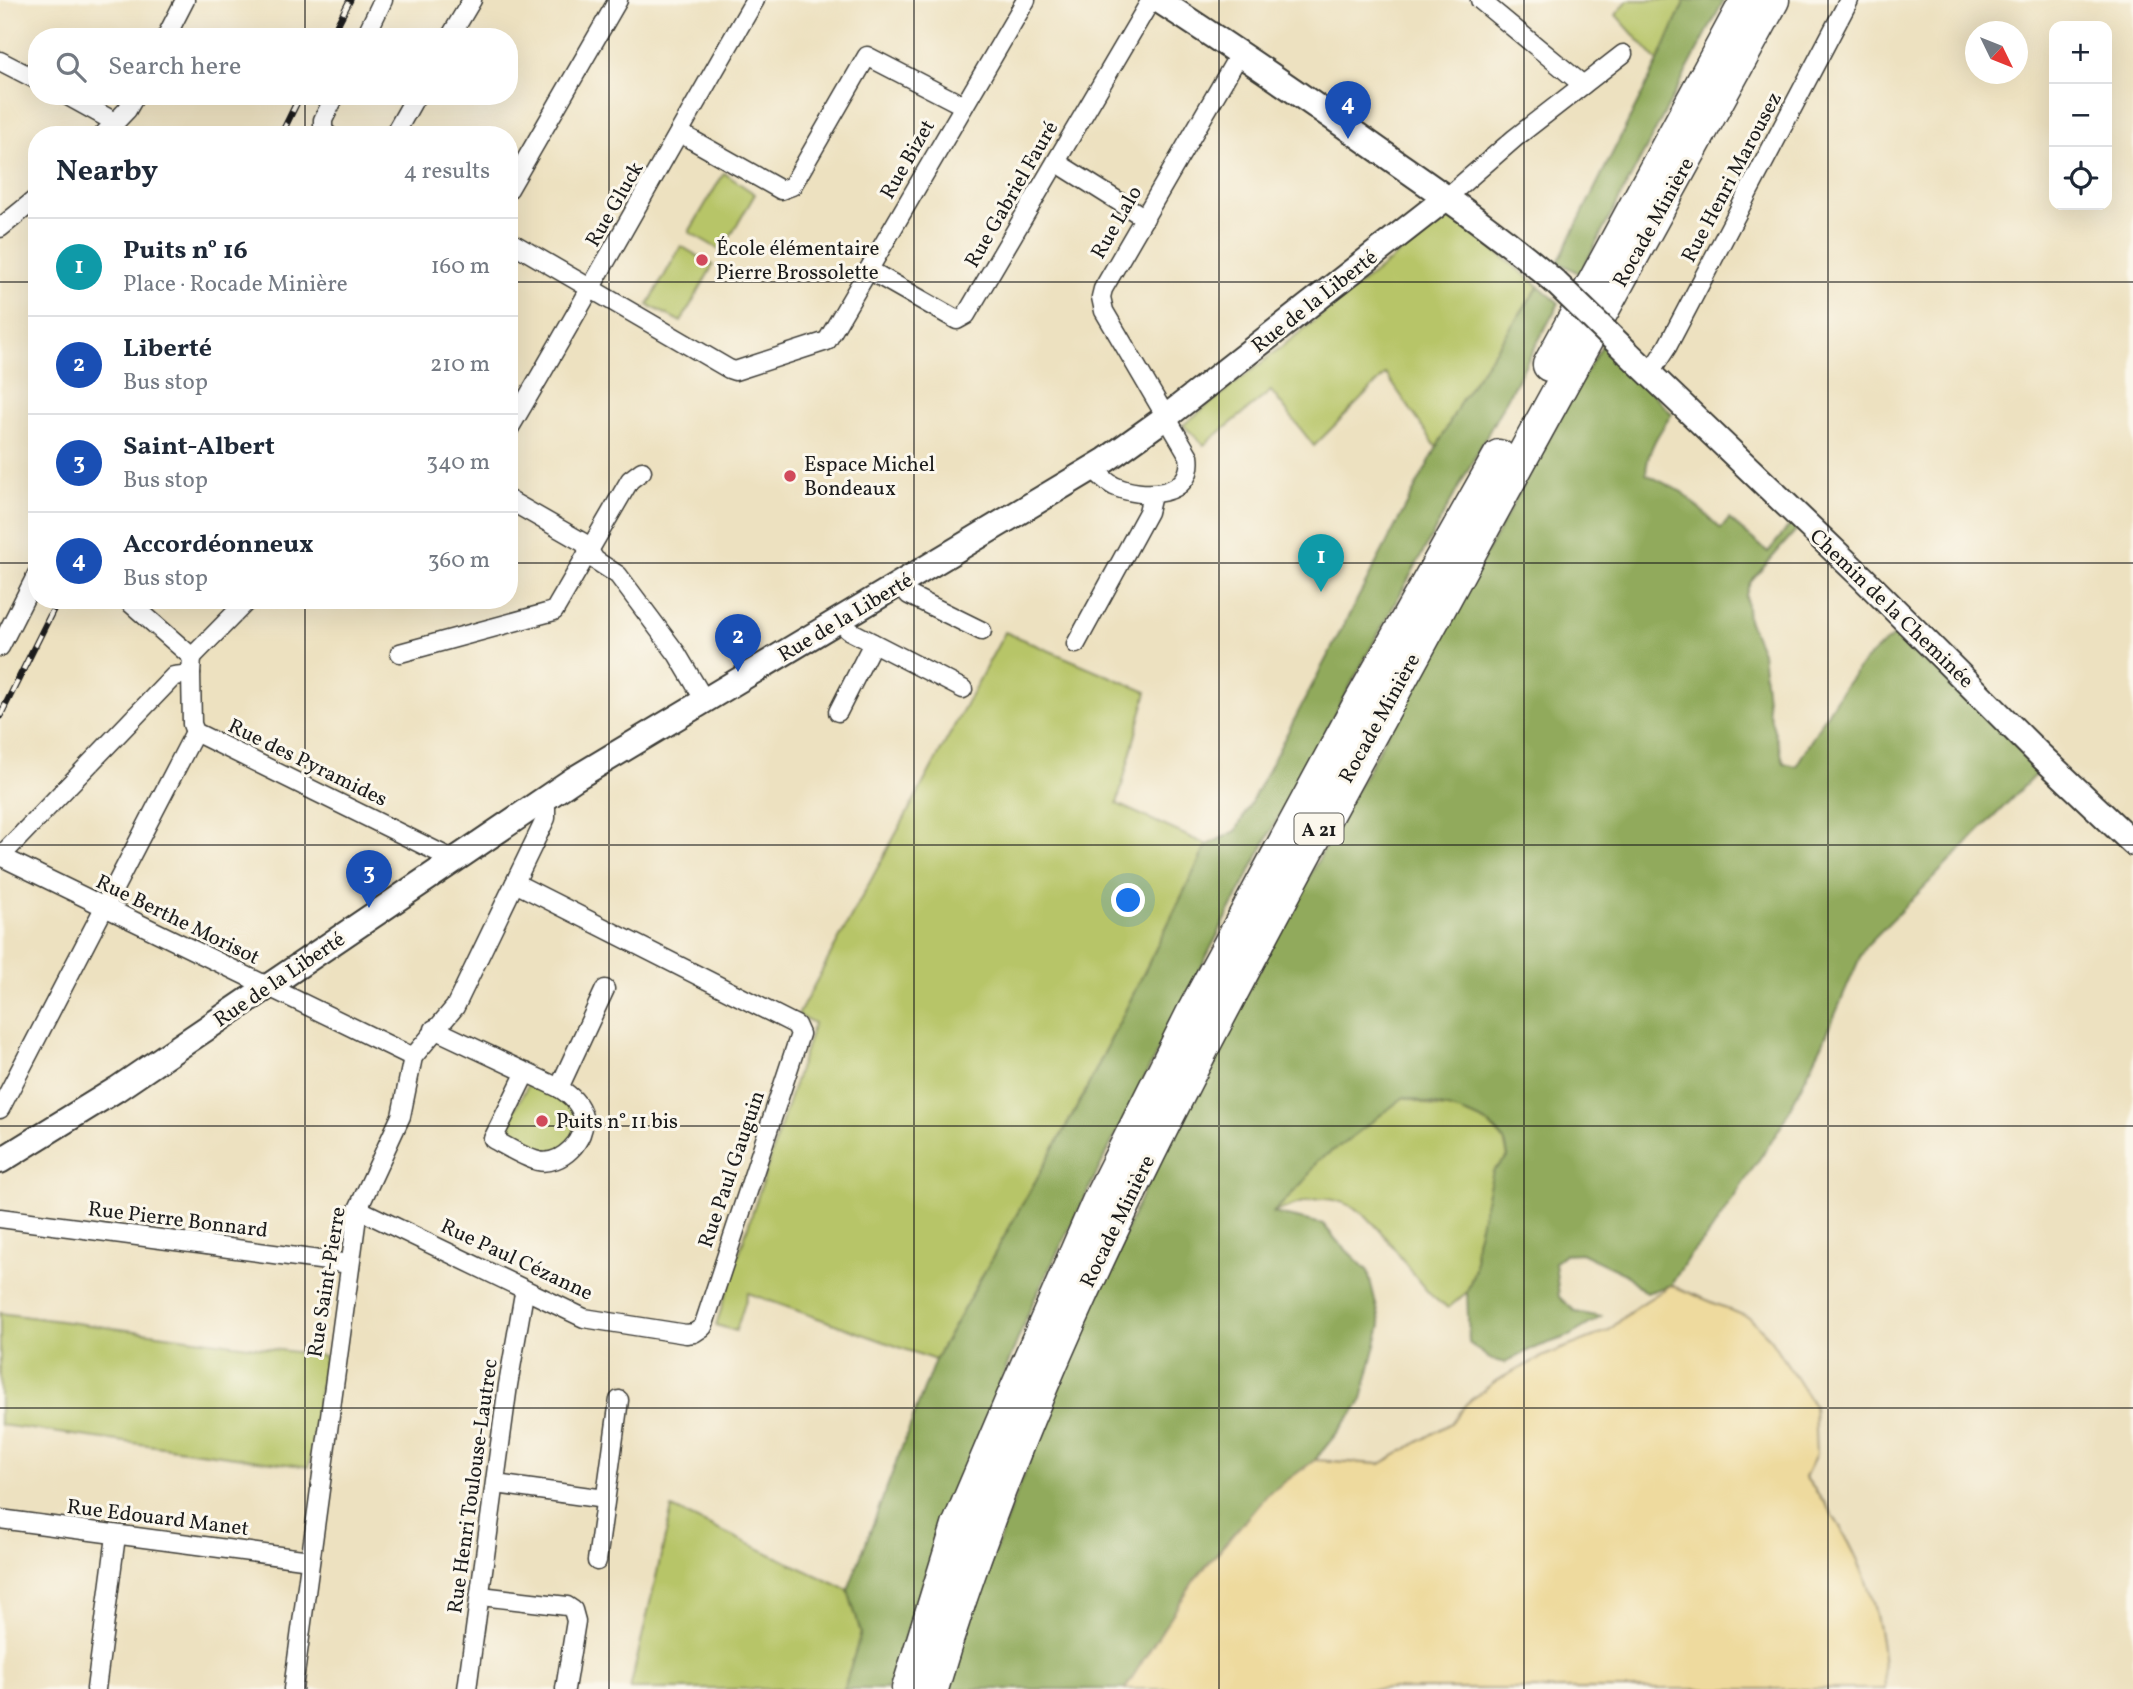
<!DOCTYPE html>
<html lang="en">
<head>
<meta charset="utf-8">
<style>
  body { margin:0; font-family:Vollkorn,serif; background:#f2f2f3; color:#1f2937 }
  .controls { position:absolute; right:21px; top:21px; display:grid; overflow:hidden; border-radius:14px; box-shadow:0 7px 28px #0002 }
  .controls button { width:63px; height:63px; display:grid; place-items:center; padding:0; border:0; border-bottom:2px solid #e0e1e3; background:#fff; color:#1f2937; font:35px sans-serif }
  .compass { position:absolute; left:1965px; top:21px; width:63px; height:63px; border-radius:50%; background:#fff; box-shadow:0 7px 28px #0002; rotate:133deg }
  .you { position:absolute; left:1129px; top:901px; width:24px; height:24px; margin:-18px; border:5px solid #fff; border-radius:50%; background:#1a73e8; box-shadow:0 0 0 10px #1a73e833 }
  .badge { display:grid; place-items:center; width:46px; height:46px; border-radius:50%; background:#111827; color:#fff; font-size:23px; font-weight:700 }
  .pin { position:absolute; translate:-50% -58px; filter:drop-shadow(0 2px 4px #0008) }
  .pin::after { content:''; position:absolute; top:37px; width:24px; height:21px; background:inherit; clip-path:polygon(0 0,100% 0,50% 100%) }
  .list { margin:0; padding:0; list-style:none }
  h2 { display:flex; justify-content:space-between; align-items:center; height:91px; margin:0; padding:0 28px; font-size:30px }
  h2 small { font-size:23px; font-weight:400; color:#747a83 }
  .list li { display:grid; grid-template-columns:46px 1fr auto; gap:21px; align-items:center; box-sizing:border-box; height:98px; padding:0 28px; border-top:2px solid #e0e1e3 }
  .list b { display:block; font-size:26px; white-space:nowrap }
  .list p { margin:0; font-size:23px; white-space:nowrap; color:#747a83 }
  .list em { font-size:23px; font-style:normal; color:#747a83 }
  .icon { flex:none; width:38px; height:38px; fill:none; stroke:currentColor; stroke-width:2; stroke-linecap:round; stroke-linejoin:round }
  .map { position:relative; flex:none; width:2133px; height:1689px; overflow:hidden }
  .search { position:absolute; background:#fff; box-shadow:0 7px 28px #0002; left:28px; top:28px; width:490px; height:77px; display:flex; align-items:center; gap:18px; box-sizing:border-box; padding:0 24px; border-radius:28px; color:#747a83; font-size:26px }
  .panel { position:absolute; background:#fff; box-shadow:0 7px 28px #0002; left:28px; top:126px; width:490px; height:483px; border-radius:28px }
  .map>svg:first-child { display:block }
</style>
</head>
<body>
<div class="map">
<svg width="2133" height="1689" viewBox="0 0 2133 1689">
  <rect width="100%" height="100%" fill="#fbf7ec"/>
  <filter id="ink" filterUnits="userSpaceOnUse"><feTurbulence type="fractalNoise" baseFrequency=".0143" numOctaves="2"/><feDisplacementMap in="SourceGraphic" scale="14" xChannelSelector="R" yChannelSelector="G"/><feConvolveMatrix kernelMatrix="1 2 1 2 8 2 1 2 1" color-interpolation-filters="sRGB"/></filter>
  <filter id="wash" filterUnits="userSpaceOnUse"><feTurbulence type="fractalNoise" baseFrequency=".00686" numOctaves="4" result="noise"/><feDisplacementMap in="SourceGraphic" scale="28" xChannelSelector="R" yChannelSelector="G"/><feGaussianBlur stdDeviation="1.57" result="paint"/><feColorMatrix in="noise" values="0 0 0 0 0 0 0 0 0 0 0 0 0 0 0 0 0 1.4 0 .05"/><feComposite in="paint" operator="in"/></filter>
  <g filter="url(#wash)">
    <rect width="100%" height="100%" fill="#ede1c0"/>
    <!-- green -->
    <g fill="#b7c567" stroke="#6a7042" stroke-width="2">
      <polygon points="1628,0 1685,0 1658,62 1616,15"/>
      <polygon points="724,173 755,194 722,251 689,232"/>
      <polygon points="1449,214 1539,286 1462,399 1437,448 1386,374 1314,446 1271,391 1204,445 1183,425"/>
      <polygon points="681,246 713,265 681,322 648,305"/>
      <polygon points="1005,632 1147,692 1117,804 1207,845 1082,1098 935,1360 748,1293 736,1331 716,1325 814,1023 798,1015"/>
      <polygon points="530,1081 565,1099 575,1115 574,1134 563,1148 542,1155 510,1141 505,1137 504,1129"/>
      <path d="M1404,1097L1435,1107L1457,1109L1489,1124L1504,1140L1508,1157L1476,1242L1475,1268L1467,1292L1448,1308C1431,1298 1425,1289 1413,1274C1390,1244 1367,1201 1325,1199C1308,1198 1289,1207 1273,1213L1306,1179L1317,1161L1344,1143Z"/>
      <polygon points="0,1313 325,1356 309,1467 0,1425"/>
      <polygon points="672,1508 848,1590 861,1633 844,1689 630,1689"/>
    </g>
    <!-- forest -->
    <g fill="#91aa5c" stroke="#56633c" stroke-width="2">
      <polygon points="1685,0 1724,0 1580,274 1558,262 1658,62"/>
      <polygon points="1539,286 1559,303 1271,831 1136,1094 1033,1302 948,1511 887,1689 844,1689 861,1633 848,1590 935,1360 1082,1098 1207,845 1236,831 1462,399"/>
      <path d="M1604,342L1672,414C1658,434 1647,450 1646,474L1682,492L1721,529L1729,519L1768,552L1791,524L1797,529L1749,584L1746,595L1748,620L1762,652L1768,710L1784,763L1796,766C1825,718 1852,660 1902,631L2042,768L1864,948L1822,1045L1780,1128L1710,1233L1689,1256L1671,1285L1646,1293L1625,1274L1581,1253L1565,1254L1555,1262L1559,1297L1576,1312L1601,1317L1569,1336L1529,1350L1505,1363L1490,1359L1469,1343L1467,1292L1475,1269L1476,1242L1493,1171L1508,1157C1507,1152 1507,1145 1504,1141C1491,1112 1432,1106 1404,1097L1344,1143L1317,1161L1306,1179L1273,1213L1323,1224L1337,1241L1368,1271L1381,1325L1361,1403L1315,1460L1267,1495L1195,1579L1125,1689H945L1012,1505L1073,1351L1154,1167L1294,904L1575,391Z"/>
    </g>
    <!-- sand -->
    <path fill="#eeda9e" stroke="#857b5d" stroke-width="2" d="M1671,1285L1750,1318L1771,1339L1814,1406L1816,1455L1805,1477C1858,1542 1883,1605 1885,1689H1125L1195,1579L1267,1495L1315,1460L1380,1464L1451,1423L1467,1403L1497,1380L1544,1356L1608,1331L1635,1308Z"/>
  </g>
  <g filter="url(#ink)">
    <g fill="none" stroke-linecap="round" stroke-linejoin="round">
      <!-- street casing -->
      <g stroke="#3b3a35" stroke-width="21">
        <g id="street">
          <polyline points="1480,0 1583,85"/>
          <polyline points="166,37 185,0"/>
          <polyline points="365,37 383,0"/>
          <polyline points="450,37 472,0"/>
          <polyline points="0,61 37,80"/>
          <polyline points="68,96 115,122"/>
          <polyline points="680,133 781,190 792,186 867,56 964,106"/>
          <polyline points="103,135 127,110 135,96"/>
          <polyline points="328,135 323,130 323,120 335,96"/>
          <polyline points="394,135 416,96"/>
          <polyline points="1056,162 1145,218"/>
          <polyline points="509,189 618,0"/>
          <polyline points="1446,198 1515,138 1623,54"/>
          <polyline points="0,228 37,198"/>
          <polyline points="509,241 729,369 735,371 827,341 1026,0"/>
          <polyline points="869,270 957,320 966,315 1151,0"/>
          <polyline points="1650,373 1667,347 1849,0"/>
          <path d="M509,429C593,287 672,142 755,0"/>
          <path d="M1092,468C1099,474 1106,482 1114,486C1142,499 1195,498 1189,456L1104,311L1101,297L1103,289L1240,53"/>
          <polyline points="509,500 584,543 595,560 618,575 677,654 705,701"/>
          <polyline points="900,584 909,595 982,631"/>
          <polyline points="127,600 192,657"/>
          <polyline points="840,620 848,630 963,689"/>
          <polyline points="1076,644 1148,512 1152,495"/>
          <polyline points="0,647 37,574"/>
          <polyline points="400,653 554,611 630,480 642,471"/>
          <polyline points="192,657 248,600"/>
          <polyline points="191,674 192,724 195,732 454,860"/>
          <polyline points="838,712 873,643"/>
          <polyline points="0,856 413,1057"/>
          <polyline points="0,857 174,676 191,674 192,657"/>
          <path d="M434,1029L559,1088C570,1095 580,1103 583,1117C587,1140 561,1166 538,1161C523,1157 506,1146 493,1139L526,1072"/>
          <polyline points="559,1088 605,989"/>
          <polyline points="0,1109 195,732"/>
          <polyline points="358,1209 584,1318 686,1334 694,1333 703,1327 800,1034 796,1025 515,883"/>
          <polyline points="0,1218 350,1264"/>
          <polyline points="496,1484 605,1499"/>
          <polyline points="0,1519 310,1560"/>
          <polyline points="597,1561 619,1400"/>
          <polyline points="481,1596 567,1606 573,1610 576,1621 565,1689"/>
          <polyline points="96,1689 116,1536"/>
          <polyline points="293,1689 358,1209 401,1116 413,1057 455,1007 546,818 546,808 541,800"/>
          <polyline points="467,1689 508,1385 523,1299 526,1291"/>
        </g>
      </g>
      <!-- secondary casing -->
      <g stroke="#3b3a35" stroke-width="28">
        <g id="secondary">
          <path d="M1158,0C1239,52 1318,107 1397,163C1451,201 1505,238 1555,282"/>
          <polyline points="1628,353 1863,578 2039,754 2133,843"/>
          <polyline points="0,1161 117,1089 574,779 1106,460 1166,417 1446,198"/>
        </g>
      </g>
      <!-- highway casing -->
      <g stroke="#3b3a35" stroke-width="35">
        <g id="highway">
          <polyline points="1549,365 1747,0"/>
          <polyline points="908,1689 958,1526 1011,1401 1098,1202 1194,1010 1357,708 1499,456"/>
          <path d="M932,1689C1021,1387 1168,1109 1317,833C1467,554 1622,279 1773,0"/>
        </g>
      </g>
      <!-- street -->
      <use href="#street" stroke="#fff" stroke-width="18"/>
      <!-- secondary -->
      <use href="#secondary" stroke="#fff" stroke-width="24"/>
      <!-- highway -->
      <use href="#highway" stroke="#fff" stroke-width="32"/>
      <!-- rail casing -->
      <g stroke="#1c1c1c" stroke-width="7">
        <g id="rail">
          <polyline points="331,37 350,0"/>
          <polyline points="281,135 300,96"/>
          <polyline points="0,716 58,600"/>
        </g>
      </g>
      <!-- rail -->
      <use href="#rail" stroke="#fbf7ec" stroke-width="4.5" stroke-dasharray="13" stroke-linecap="butt"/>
      <!-- secondary-bridge casing -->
      <g stroke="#3b3a35" stroke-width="28" stroke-linecap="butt">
        <polyline id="secondary-bridge" points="1555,282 1628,353"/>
      </g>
      <!-- secondary-bridge -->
      <use href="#secondary-bridge" stroke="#fff" stroke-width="24"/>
    </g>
  </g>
  <!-- grid -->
  <path fill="none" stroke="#1c1c1c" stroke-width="2" stroke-opacity="0.55" d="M305,0V37M609,0V1689M914,0V1689M1219,0V1689M1524,0V1689M1828,0V1689M305,96V135M0,282H37M509,282H2133M0,563H37M509,563H2133M305,600V1689M0,845H2133M0,1126H2133M0,1408H2133"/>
  <!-- markers -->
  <g fill="#d1495b" stroke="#fbf7ec" stroke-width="2.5">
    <circle cx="702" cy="260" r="7"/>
    <circle cx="790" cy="476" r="7"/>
    <circle cx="542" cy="1121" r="7"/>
  </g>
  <g text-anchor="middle" stroke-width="6" stroke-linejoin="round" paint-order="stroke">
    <!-- shield labels -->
    <rect fill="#fbf7ec" stroke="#5f5e5a" stroke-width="2" x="1294.5" y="813.5" width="49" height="31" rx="5"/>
    <g font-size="19" font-weight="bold" fill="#1c1c1c">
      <text x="1319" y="836">A 21</text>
    </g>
    <!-- street labels -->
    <g font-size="21" fill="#1c1c1c" stroke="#fbf7ec">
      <text transform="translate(907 159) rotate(-60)" y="7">Rue Bizet</text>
      <text transform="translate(1731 177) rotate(-62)" y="7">Rue Henri Marousez</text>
      <text transform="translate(1011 194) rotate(-60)" y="7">Rue Gabriel Fauré</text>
      <text transform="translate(614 204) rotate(-60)" y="7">Rue Gluck</text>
      <text transform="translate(1116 222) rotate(-60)" y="7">Rue Lalo</text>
      <text transform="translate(1653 222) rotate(-61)" y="7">Rocade Minière</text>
      <text transform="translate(1314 301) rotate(-38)" y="7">Rue de la Liberté</text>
      <text transform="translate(1892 608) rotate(44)" y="7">Chemin de la Cheminée</text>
      <text transform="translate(845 617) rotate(-31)" y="7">Rue de la Liberté</text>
      <text transform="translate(1379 718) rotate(-61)" y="7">Rocade Minière</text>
      <text transform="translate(308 762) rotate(26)" y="7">Rue des Pyramides</text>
      <text transform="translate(178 919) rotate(26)" y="7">Rue Berthe Morisot</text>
      <text transform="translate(279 979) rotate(-34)" y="7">Rue de la Liberté</text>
      <text transform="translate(731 1169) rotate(-71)" y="7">Rue Paul Gauguin</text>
      <text transform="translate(178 1219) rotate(7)" y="7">Rue Pierre Bonnard</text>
      <text transform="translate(1117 1221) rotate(-64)" y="7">Rocade Minière</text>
      <text transform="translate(517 1259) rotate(25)" y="7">Rue Paul Cézanne</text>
      <text transform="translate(326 1282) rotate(-81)" y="7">Rue Saint-Pierre</text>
      <text transform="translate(472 1486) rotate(-82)" y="7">Rue Henri Toulouse-Lautrec</text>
      <text transform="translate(158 1517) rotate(7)" y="7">Rue Edouard Manet</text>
    </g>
    <!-- poi labels -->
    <g font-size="21" fill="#1c1c1c" stroke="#fbf7ec" text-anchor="start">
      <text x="716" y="255">École élémentaire<tspan x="716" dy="24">Pierre Brossolette</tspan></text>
      <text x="804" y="471">Espace Michel<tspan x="804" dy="24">Bondeaux</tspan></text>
      <text x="556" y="1128">Puits n° 11 bis</text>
    </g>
  </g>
</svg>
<div class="controls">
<button>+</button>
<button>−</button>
<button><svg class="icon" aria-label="locate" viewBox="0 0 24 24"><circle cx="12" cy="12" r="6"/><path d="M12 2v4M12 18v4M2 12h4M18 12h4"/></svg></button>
</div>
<svg class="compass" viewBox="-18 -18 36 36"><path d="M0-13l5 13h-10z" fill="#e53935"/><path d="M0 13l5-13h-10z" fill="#747a83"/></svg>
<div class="you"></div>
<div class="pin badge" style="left:1321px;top:592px;background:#0f9aa8">1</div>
<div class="pin badge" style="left:738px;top:672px;background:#1a4fb4">2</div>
<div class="pin badge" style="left:369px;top:908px;background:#1a4fb4">3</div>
<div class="pin badge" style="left:1348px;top:139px;background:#1a4fb4">4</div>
<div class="search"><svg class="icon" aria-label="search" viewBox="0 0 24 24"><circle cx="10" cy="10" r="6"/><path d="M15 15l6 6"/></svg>Search here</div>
<section class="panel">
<h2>Nearby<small>4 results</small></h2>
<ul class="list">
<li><span class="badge" style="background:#0f9aa8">1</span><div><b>Puits n° 16</b><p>Place · Rocade Minière</p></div><em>160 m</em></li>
<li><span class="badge" style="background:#1a4fb4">2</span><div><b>Liberté</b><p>Bus stop</p></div><em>210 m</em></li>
<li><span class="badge" style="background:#1a4fb4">3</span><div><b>Saint-Albert</b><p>Bus stop</p></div><em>340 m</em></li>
<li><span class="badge" style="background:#1a4fb4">4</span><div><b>Accordéonneux</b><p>Bus stop</p></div><em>360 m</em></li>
</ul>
</section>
</div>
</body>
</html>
